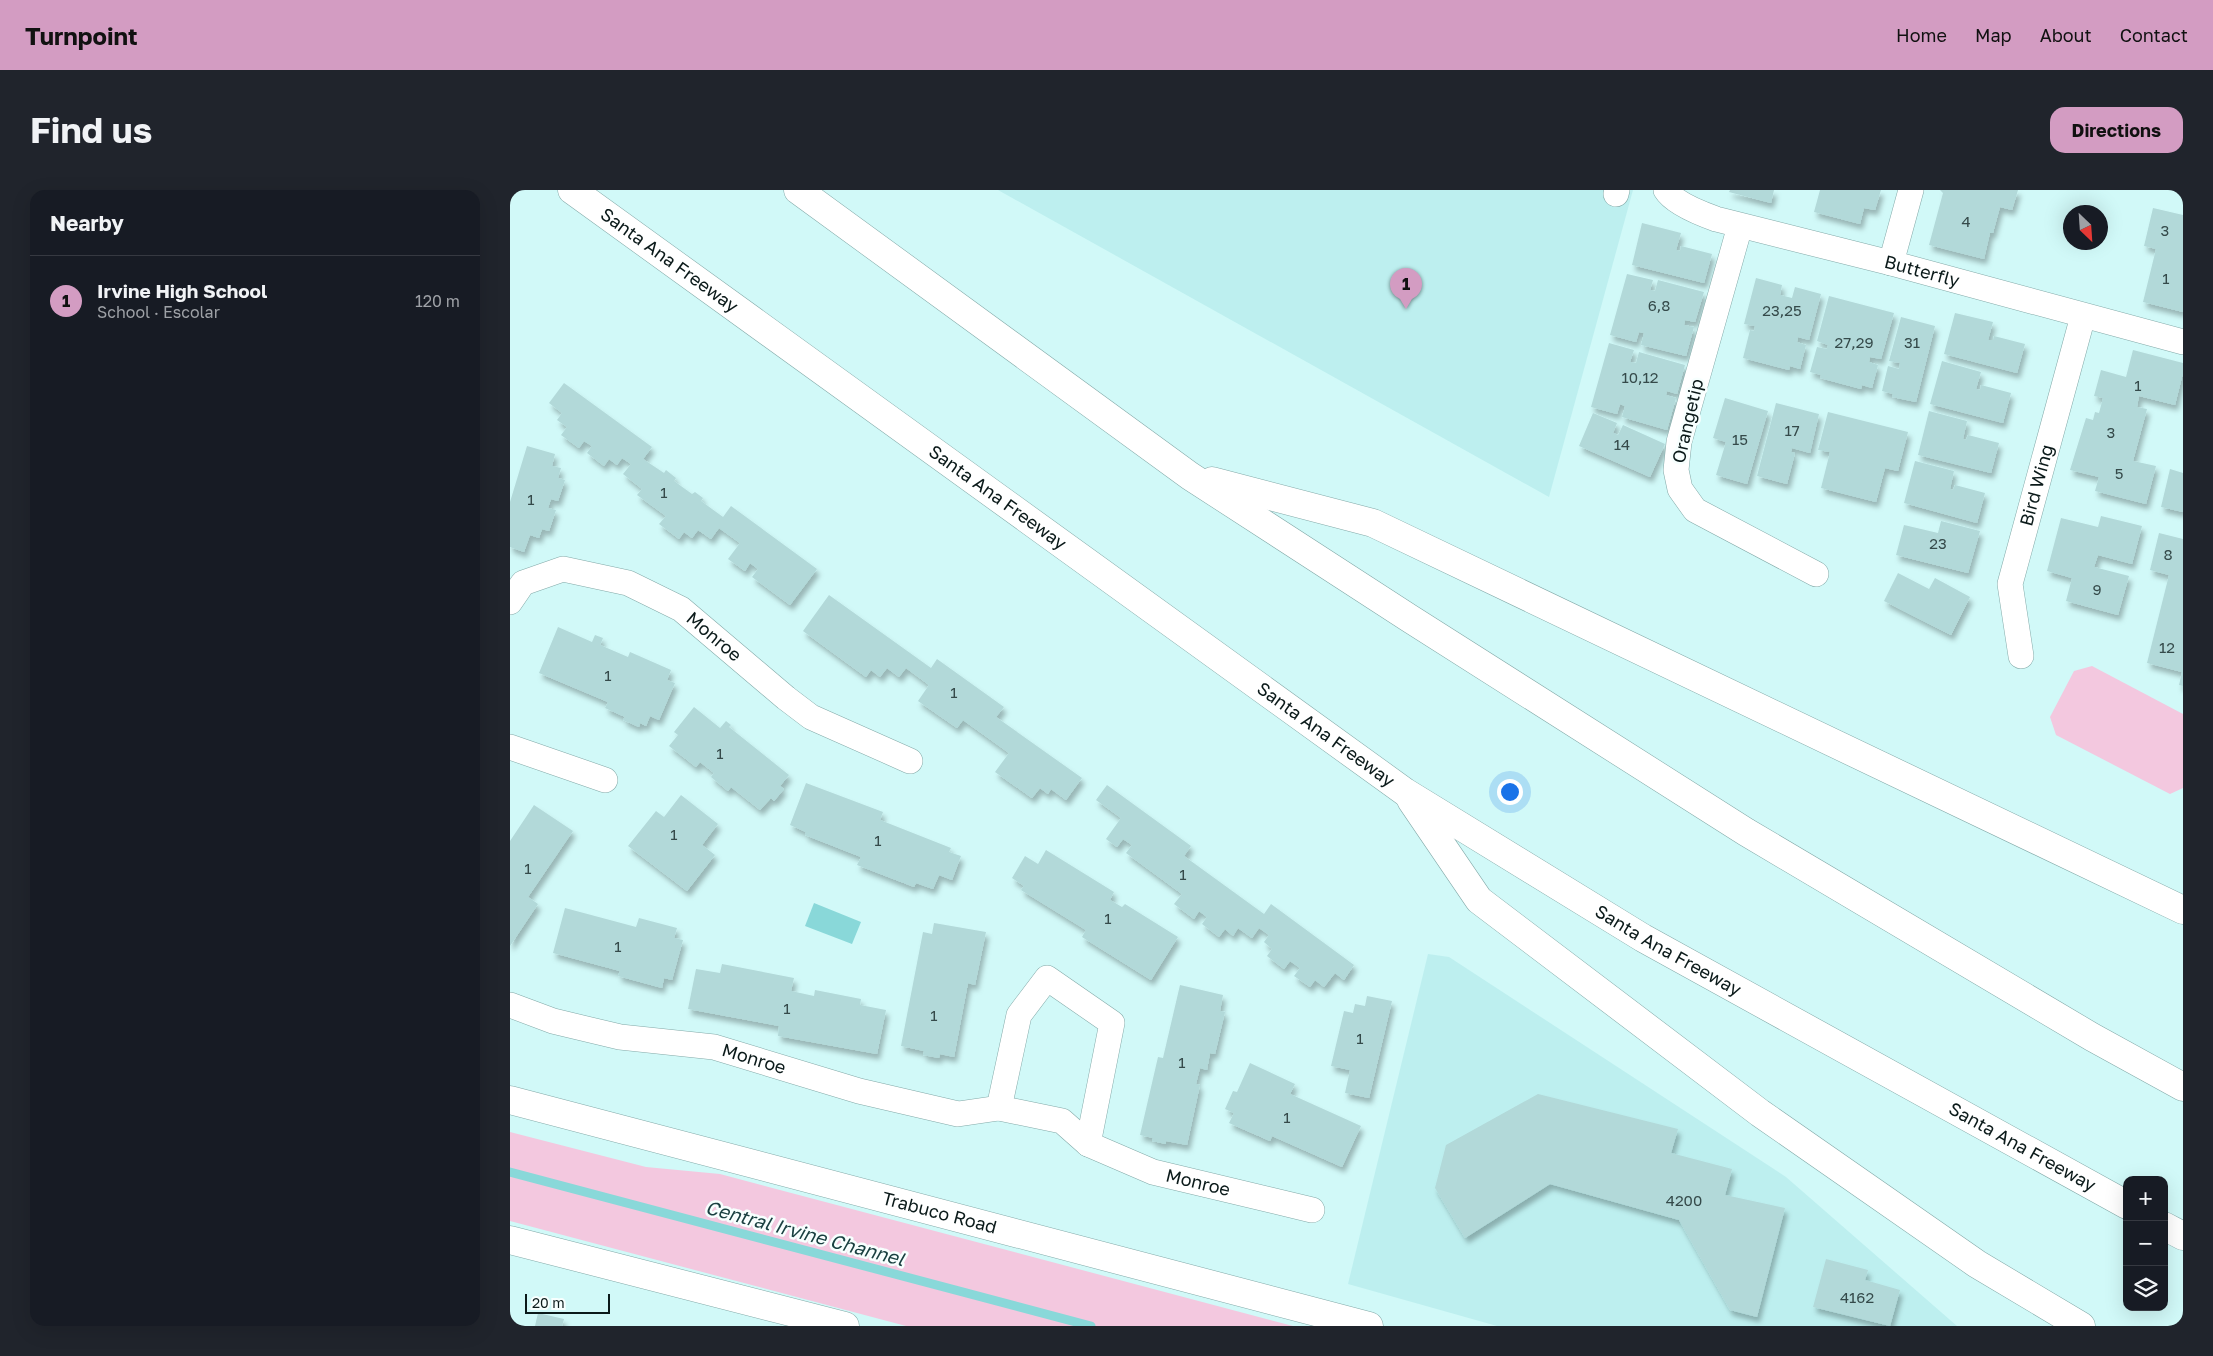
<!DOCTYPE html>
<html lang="en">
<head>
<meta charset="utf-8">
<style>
  body { margin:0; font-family:"Golos Text",sans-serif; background:#20242c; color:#f1f3f6 }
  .controls { position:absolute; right:15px; bottom:15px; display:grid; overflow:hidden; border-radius:10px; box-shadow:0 5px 20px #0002 }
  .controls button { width:45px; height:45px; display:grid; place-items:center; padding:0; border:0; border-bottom:1px solid #363941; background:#171b24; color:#f1f3f6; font:25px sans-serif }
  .compass { position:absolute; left:1553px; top:15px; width:45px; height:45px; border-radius:50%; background:#171b24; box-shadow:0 5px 20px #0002; rotate:155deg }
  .scale { position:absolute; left:15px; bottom:12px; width:85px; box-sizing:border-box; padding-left:5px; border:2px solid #0b1a1a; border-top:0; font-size:14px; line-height:18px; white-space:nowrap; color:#0b1a1a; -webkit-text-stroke:4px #f7fffe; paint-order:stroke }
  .you { position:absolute; left:999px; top:601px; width:18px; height:18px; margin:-12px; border:4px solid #fff; border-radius:50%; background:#1a73e8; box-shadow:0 0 0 8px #1a73e833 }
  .badge { display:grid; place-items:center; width:32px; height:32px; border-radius:50%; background:#d39cc2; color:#111; font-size:16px; font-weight:700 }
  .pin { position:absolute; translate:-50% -41px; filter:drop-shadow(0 1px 2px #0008) }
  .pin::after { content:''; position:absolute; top:26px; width:18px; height:15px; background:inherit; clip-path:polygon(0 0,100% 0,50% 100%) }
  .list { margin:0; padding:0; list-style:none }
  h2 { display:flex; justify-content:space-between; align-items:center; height:65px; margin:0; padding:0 20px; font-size:21px }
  h2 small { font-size:16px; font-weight:400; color:#9ea1a6 }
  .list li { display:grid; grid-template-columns:32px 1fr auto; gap:15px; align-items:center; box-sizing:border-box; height:90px; padding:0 20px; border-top:1px solid #363941 }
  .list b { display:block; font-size:19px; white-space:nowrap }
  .list p { margin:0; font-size:16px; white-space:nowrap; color:#9ea1a6 }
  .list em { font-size:16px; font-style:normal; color:#9ea1a6 }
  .icon { flex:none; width:28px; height:28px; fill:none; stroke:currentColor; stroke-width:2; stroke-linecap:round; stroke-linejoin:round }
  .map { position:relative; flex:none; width:1673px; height:1136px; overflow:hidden; border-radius:15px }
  header { display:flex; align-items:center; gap:30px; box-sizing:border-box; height:70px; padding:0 25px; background:#d39cc2; color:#111 }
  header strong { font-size:24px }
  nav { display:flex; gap:28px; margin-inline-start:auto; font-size:18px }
  .intro { display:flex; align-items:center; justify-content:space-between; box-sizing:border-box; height:120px; padding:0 30px }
  h1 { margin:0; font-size:35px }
  .button { padding:12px 22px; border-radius:15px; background:#d39cc2; color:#111; font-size:18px; font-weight:700 }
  main { display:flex; gap:30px; padding:0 30px }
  aside { flex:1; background:#171b24; border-radius:15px; box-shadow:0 5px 20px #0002 }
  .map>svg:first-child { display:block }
</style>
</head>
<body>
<header>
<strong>Turnpoint</strong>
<nav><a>Home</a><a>Map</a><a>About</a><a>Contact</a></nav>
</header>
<div class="intro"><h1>Find us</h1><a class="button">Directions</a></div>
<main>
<aside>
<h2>Nearby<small></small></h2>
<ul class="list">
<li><span class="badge">1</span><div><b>Irvine High School</b><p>School · Escolar</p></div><em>120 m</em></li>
</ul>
</aside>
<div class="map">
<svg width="1673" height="1136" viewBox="0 0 1673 1136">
  <defs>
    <filter id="shadow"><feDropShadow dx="3" dy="5.5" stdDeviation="2.5" flood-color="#0004"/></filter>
  </defs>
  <rect width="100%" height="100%" fill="#d1f9f8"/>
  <!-- built -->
  <g fill="#bdefef">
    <polygon points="488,0 1123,0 1039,307"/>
    <polygon points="918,764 939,767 1276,987 1447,1136 987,1136 838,1094"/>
  </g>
  <!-- green -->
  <g fill="#f3c8df">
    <polygon points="1582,476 1673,524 1673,598 1660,604 1546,545 1540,527 1564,481"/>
    <polygon points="0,942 136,977 210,984 783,1136 396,1136 0,1031"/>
  </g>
  <!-- water -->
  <polygon fill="#89d8d9" points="304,713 351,732 342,754 295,736"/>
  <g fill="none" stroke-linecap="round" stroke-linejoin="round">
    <!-- stream -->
    <polyline stroke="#89d8d9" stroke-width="9" points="0,982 581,1136"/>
  </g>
  <!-- building -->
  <g fill="#b2d9d9" filter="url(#shadow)">
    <polygon points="1220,0 1264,0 1261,13 1219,2"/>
    <polygon points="1310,0 1371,0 1365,20 1354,18 1350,34 1304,22"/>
    <polygon points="1430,0 1508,0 1502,20 1490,17 1483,43 1480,43 1474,69 1419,55 1433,3"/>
    <polygon points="1643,18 1673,25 1673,122 1633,112 1646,59 1634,56"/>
    <polygon points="1132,33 1171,43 1166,60 1170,61 1171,56 1202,64 1194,93 1122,75"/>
    <polygon points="1117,84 1143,90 1140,100 1145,101 1148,90 1194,102 1185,132 1175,130 1174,135 1184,137 1176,166 1131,155 1134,143 1129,142 1126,152 1100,145"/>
    <polygon points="1246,88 1272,95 1270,105 1282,108 1285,97 1311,104 1299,150 1288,147 1287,152 1296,155 1290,179 1280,176 1279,180 1233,168 1240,140 1244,141 1245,136 1234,134"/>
    <polygon points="1319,106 1384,123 1371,169 1360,167 1359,172 1368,175 1362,198 1352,195 1351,199 1310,188 1311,185 1300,182 1307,157 1317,159 1318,155 1307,151"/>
    <polygon points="1445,123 1483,132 1478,150 1483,150 1484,146 1515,154 1507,183 1434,164"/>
    <polygon points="1391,127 1425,136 1406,212 1382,207 1383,204 1372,201 1378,176 1389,179 1390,173 1379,171"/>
    <polygon points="1099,153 1124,160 1120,172 1126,173 1129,162 1175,175 1167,204 1157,201 1156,205 1166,208 1157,240 1112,227 1115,216 1110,214 1107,224 1081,217"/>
    <polygon points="1623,160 1673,173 1673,183 1665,215 1629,206 1627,217 1637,219 1623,271 1646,276 1636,314 1585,301 1589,287 1560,280 1576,228 1583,230 1585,222 1589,223 1593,208 1584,206 1591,180 1616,187"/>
    <polygon points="1432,171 1471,182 1466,199 1470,200 1471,195 1501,203 1493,233 1420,214"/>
    <polygon points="54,193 142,257 133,269 154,283 156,280 166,288 164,291 182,304 185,302 193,308 191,311 213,327 221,316 307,379 280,415 242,387 248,379 240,373 235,381 218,369 230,353 209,338 201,349 188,340 182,348 174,342 169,349 149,334 156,326 127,305 132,299 113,284 121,274 112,268 107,275 99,269 94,276 77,263 82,256 74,251 69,258 51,245 57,237 47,230 52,223 39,213"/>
    <polygon points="1215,208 1258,221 1237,294 1206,285 1216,252 1203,248"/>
    <polygon points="1266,213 1309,224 1300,263 1282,258 1281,262 1285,263 1277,294 1247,286"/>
    <polygon points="1419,221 1457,231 1453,249 1456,250 1458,245 1489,253 1481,283 1408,265"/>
    <polygon points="1318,222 1398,242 1388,281 1375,278 1366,312 1311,298 1320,262 1308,260"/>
    <polygon points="1083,223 1107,233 1103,243 1108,245 1113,235 1155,254 1140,287 1069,256"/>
    <polygon points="17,256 45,264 42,276 51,278 48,288 55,290 48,311 41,309 38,318 46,320 39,341 32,339 29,348 20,345 14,362 0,357 0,312"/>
    <polygon points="1405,271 1444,281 1440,299 1443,300 1445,295 1475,303 1467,333 1394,313"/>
    <polygon points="1660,279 1673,283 1673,322 1651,317"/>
    <polygon points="1591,326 1632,336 1622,374 1588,365 1584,377 1619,386 1608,425 1556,411 1562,388 1537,381 1551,328 1588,337"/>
    <polygon points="1431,331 1470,341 1458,383 1386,365 1394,335 1428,343"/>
    <polygon points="1649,343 1673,349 1673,496 1669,495 1672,482 1637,473 1659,385 1640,380"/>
    <polygon points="1388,383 1419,399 1425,388 1460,407 1441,445 1374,411"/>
    <polygon points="319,405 421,478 427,469 494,517 486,527 572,588 556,610 541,599 538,604 530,598 522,608 485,582 499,563 453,530 447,538 408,511 419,495 396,478 389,487 377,478 370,487 361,480 356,487 293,441"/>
    <polygon points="48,437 82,452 85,445 93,448 90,455 118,467 120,462 161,480 157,490 165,493 149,530 140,526 136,536 130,533 129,537 113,530 115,527 95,518 98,512 29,483"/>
    <polygon points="184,517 210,538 216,531 221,535 219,537 279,585 270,596 274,599 264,611 261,608 250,620 221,597 218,601 201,587 204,583 190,572 186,577 159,556 168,545 164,542"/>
    <polygon points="296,593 373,622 370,630 441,658 439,662 451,666 442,690 429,685 423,699 406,693 404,697 347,675 351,667 295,645 296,642 280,635"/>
    <polygon points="597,595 681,656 674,666 754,724 761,714 844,775 834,790 825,783 814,797 805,790 800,797 784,786 790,778 780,771 774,779 757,766 762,759 754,752 759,745 749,738 742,748 728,738 723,746 715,739 709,747 692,734 697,727 689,721 684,729 664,714 672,704 616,663 622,655 613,649 607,657 596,649 611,628 586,610"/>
    <polygon points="171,605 208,634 192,655 205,665 177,701 118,656 146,621 154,627"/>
    <polygon points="24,615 63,641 18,707 28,714 0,756 0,651"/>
    <polygon points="536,660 604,702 600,710 612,717 615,714 668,747 641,790 572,747 576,740 511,700 514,696 502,688 515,666 528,674"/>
    <polygon points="55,718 126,737 129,728 167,738 164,748 173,750 162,790 154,788 152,798 108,786 110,781 43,763"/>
    <polygon points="424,733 476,742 465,795 458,793 444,867 430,864 429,868 413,865 414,861 391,856 413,742 422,744"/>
    <polygon points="212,774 284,788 281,801 304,806 305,800 351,809 350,815 376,820 367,864 268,846 269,836 178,819 186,779 210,783"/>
    <polygon points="670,795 713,805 710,821 715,822 705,864 700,863 697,880 690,878 686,894 690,895 677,955 656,951 656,954 642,951 643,948 630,945 648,867 653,868"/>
    <polygon points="857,806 882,811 859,908 835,903 840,880 821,876 834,821 843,823 845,814 855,816"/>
    <polygon points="740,873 785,894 780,904 851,936 832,977 762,946 760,951 719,933 724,923 715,919 723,901 727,902"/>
    <polygon points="1028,904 1168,939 1161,963 1222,979 1215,1005 1275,1018 1247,1127 1220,1120 1169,1030 1040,994 955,1048 925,998 936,955"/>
    <polygon points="1316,1069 1358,1080 1355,1090 1390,1100 1380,1136 1303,1117"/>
    <polygon points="28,1123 54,1129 52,1136 25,1136"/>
  </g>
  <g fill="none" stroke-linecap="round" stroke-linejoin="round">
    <!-- minor casing -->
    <g stroke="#83a9a8" stroke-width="26">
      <g id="minor">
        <path id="s1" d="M1156,0C1164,13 1192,24 1206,29L1381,73L1673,152"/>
        <polyline points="1106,4 1107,0"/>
        <polyline points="1230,36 1169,252 1166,280 1170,299 1185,320 1306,384"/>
        <polyline points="1381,73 1401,0"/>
        <path id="s2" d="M0,412L13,393L53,379L118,393L171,419L276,508L301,527L400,571"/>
        <path id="s3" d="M1511,466L1500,394L1573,126"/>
        <polyline points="0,557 95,590"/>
        <path id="s4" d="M0,815L43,831L110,847L204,857L349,901L448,924L489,918L552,931L578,954L643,982L802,1020"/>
        <polyline points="489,918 509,825 537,788 602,833 578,954"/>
      </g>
    </g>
    <!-- secondary casing -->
    <g stroke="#83a9a8" stroke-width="29">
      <g id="secondary">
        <path id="s5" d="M0,910L859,1136"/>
        <polyline points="0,1050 335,1136"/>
      </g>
    </g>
    <!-- motorway casing -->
    <g stroke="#83a9a8" stroke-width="29">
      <g id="motorway">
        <path id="s6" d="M62,0L895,602L1133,748L1617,1015"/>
        <polyline points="288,0 680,286 899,428 1236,642 1582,847 1673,897"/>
        <polyline points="702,291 863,333 1673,720"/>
        <polyline points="901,610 969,710 1250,923 1467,1074 1571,1136"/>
        <polyline points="1654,1036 1673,1046"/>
      </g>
    </g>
    <!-- minor -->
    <use href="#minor" stroke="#fff" stroke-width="25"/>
    <!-- secondary -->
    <use href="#secondary" stroke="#fff" stroke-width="28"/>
    <!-- motorway -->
    <use href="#motorway" stroke="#fff" stroke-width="28"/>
  </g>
  <g text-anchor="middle" stroke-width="5" stroke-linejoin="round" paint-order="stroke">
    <!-- number labels -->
    <g font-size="15" fill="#354a4a">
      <text x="1456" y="37">4</text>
      <text x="1655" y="46">3</text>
      <text x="1656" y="94">1</text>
      <text x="1149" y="121">6,8</text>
      <text x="1272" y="126">23,25</text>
      <text x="1344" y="158">27,29</text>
      <text x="1402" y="158">31</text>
      <text x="1130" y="193">10,12</text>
      <text x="1628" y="201">1</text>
      <text x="1282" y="246">17</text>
      <text x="1601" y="248">3</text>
      <text x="1230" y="255">15</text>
      <text x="1112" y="260">14</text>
      <text x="1609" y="289">5</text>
      <text x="154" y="308">1</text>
      <text x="21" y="315">1</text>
      <text x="1428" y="359">23</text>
      <text x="1658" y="370">8</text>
      <text x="1587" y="405">9</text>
      <text x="1657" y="463">12</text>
      <text x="98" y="491">1</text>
      <text x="444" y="508">1</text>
      <text x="210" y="569">1</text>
      <text x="164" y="650">1</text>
      <text x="368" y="656">1</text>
      <text x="18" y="684">1</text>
      <text x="673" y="690">1</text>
      <text x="598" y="734">1</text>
      <text x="108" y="762">1</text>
      <text x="277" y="824">1</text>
      <text x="424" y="831">1</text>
      <text x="850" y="854">1</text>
      <text x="672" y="878">1</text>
      <text x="777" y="933">1</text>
      <text x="1174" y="1016">4200</text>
      <text x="1347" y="1113">4162</text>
    </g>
    <!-- street labels -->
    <g font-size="18" fill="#0b1a1a" stroke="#f7fffe">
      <text dy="6" stroke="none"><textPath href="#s6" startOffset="120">Santa Ana Freeway</textPath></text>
      <text dy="6" stroke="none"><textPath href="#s1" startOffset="271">Butterfly</textPath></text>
      <text transform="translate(1178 231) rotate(-77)" y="6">Orangetip</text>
      <text dy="6" stroke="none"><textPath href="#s3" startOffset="175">Bird Wing</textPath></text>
      <text dy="6" stroke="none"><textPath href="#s6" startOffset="525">Santa Ana Freeway</textPath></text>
      <text dy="6" stroke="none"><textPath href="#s2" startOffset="234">Monroe</textPath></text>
      <text dy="6" stroke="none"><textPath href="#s6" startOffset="930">Santa Ana Freeway</textPath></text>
      <text dy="6" stroke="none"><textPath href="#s6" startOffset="1335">Santa Ana Freeway</textPath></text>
      <text dy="6" stroke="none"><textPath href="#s4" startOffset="251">Monroe</textPath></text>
      <text dy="6" stroke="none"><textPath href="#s6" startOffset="1740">Santa Ana Freeway</textPath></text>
      <text dy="6" stroke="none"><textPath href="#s4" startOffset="720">Monroe</textPath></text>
      <text dy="6" stroke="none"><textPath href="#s5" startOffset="444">Trabuco Road</textPath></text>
    </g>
    <!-- water labels -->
    <g font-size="19" font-style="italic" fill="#1a4041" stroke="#f7fffe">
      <text transform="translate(295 1043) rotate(15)" y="7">Central Irvine Channel</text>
    </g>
  </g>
</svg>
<div class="controls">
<button>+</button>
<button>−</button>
<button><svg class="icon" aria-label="layers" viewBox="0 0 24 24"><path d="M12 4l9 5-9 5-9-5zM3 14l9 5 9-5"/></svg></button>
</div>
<svg class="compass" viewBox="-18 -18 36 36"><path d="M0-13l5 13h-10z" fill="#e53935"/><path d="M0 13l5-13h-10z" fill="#9ea1a6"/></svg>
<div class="scale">20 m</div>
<div class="you"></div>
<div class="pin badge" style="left:896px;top:119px">1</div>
</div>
</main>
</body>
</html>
